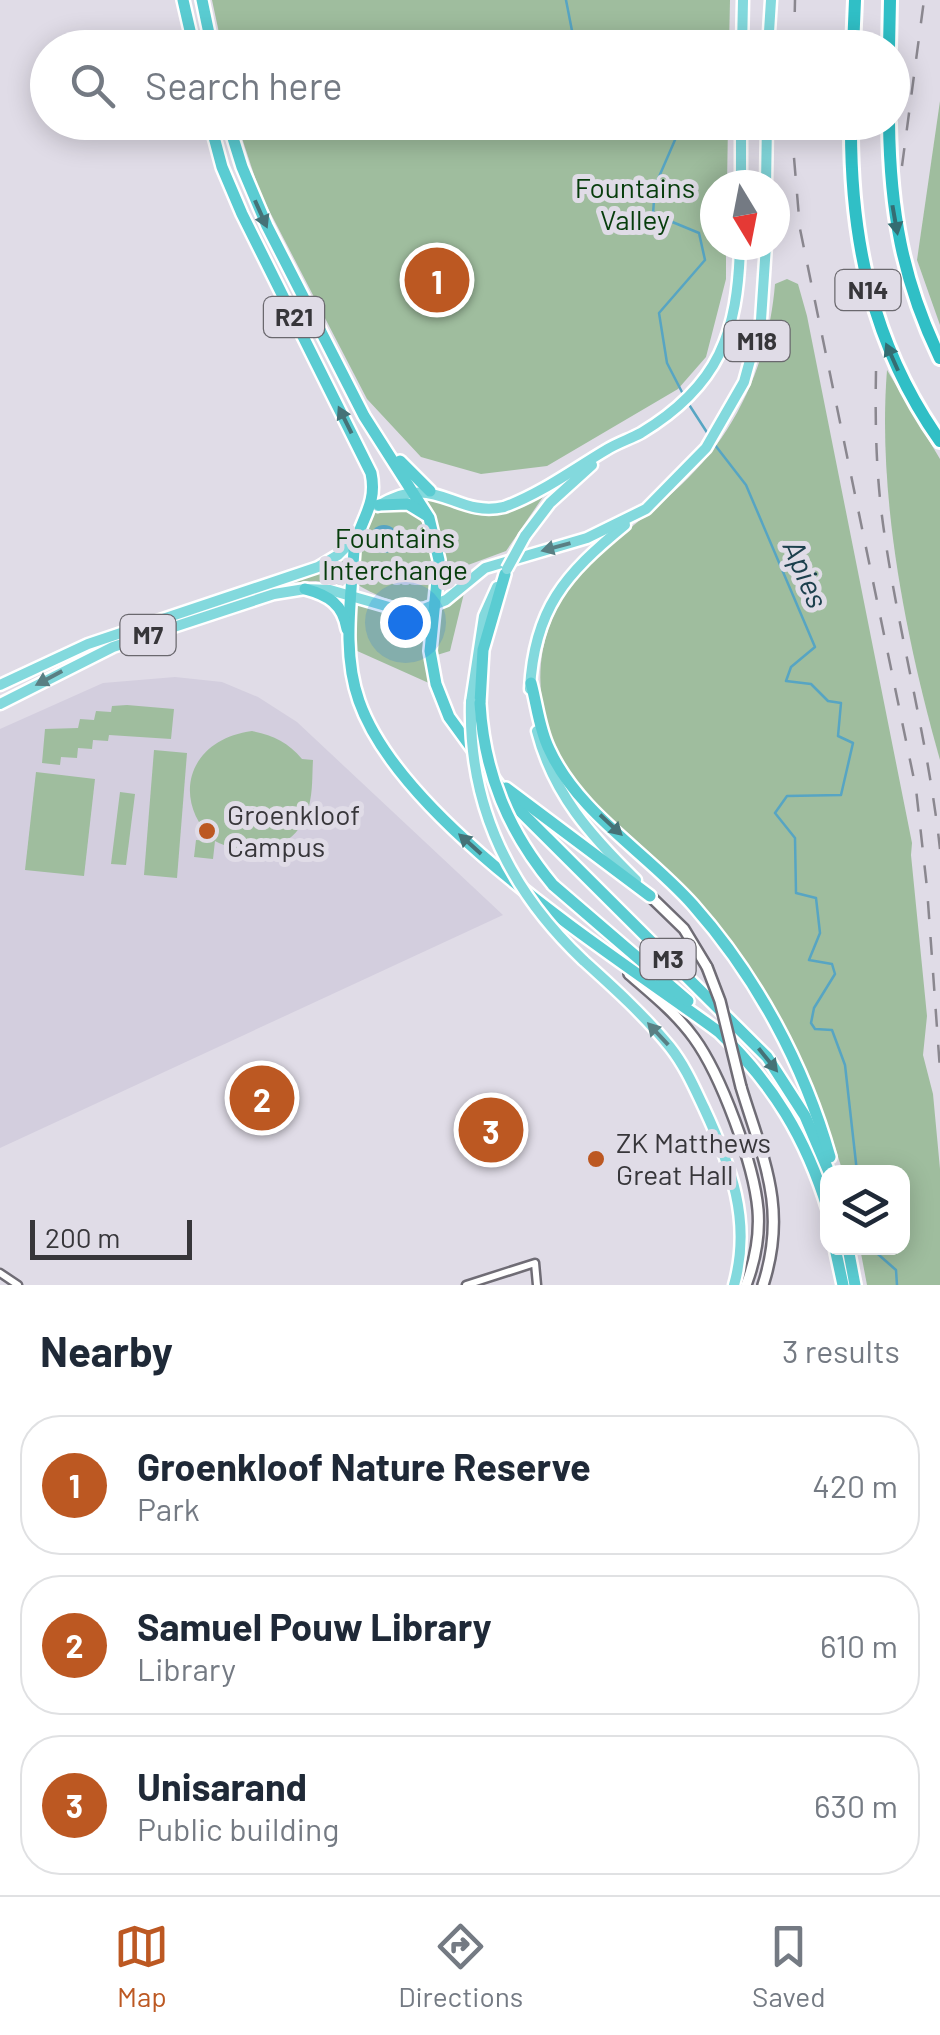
<!DOCTYPE html>
<html lang="en">
<head>
<meta charset="utf-8">
<style>
  body { margin:0; font-family:Barlow,sans-serif; background:#f6f6f7; color:#1f2937 }
  .controls { position:absolute; right:30px; bottom:30px; display:grid; overflow:hidden; border-radius:20px; box-shadow:0 5px 25px #0003 }
  .controls button { width:90px; height:90px; display:grid; place-items:center; padding:0; border:0; border-bottom:2px solid #e0e1e3; background:#fff; color:#1f2937; font:50px sans-serif }
  .compass { position:absolute; left:700px; top:170px; width:90px; height:90px; border-radius:50%; background:#fff; box-shadow:0 5px 25px #0003; rotate:170deg }
  .scale { position:absolute; left:30px; bottom:25px; width:162px; box-sizing:border-box; padding-left:10px; border:5px solid #37363a; border-top:0; font-size:28px; line-height:35px; white-space:nowrap; color:#37363a; -webkit-text-stroke:8px #e0dce7; paint-order:stroke }
  .you { position:absolute; left:405px; top:622px; width:35px; height:35px; margin:-25px; border:8px solid #fff; border-radius:50%; background:#1a73e8; box-shadow:0 0 0 15px #1a73e833 }
  .badge { display:grid; place-items:center; width:65px; height:65px; border-radius:50%; background:#bc5822; color:#fff; font-size:32px; font-weight:700 }
  .pin { position:absolute; translate:-50% -50%; border:5px solid #fff; box-shadow:0 2px 10px #0006 }
  .list { margin:0; padding:0; list-style:none }
  h2 { display:flex; justify-content:space-between; align-items:center; height:130px; margin:0; padding:0 40px; font-size:42px }
  h2 small { font-size:32px; font-weight:400; color:#747a83 }
  .list li { display:grid; grid-template-columns:65px 1fr auto; gap:30px; align-items:center; box-sizing:border-box; height:140px; margin:0 20px 20px; padding:0 20px; border:2px solid #e0e1e3; border-radius:40px }
  .list b { display:block; font-size:38px; white-space:nowrap }
  .list p { margin:0; font-size:32px; white-space:nowrap; color:#747a83 }
  .list em { font-size:32px; font-style:normal; color:#747a83 }
  .icon { flex:none; width:55px; height:55px; fill:none; stroke:currentColor; stroke-width:2; stroke-linecap:round; stroke-linejoin:round }
  .map { position:relative; flex:none; width:940px; height:1285px; overflow:hidden }
  .search { position:absolute; background:#fff; box-shadow:0 5px 25px #0003; left:30px; right:30px; top:30px; height:110px; display:flex; align-items:center; gap:25px; box-sizing:border-box; padding:0 35px; border-radius:55px; color:#747a83; font-size:38px }
  .sheet { height:610px; background:#fff }
  nav { display:flex; justify-content:space-around; align-items:center; box-sizing:border-box; height:140px; border-top:2px solid #e0e1e3; background:#fff; font-size:28px; color:#747a83 }
  nav a { display:grid; justify-items:center; gap:5px }
  nav .on { color:#bc5822 }
  .map>svg:first-child { display:block }
</style>
</head>
<body>
<div class="map">
<svg width="940" height="1285" viewBox="0 0 940 1285">
  <rect width="100%" height="100%" fill="#e0dce7"/>
  <!-- built -->
  <polygon fill="#d3cede" points="175,677 222,682 258,697 297,722 503,915 0,1148 0,729 103,683"/>
  <!-- green -->
  <g fill="#9fbd9e">
    <polygon points="212,0 730,0 729,47 222,47"/>
    <polygon points="940,101 940,325 917,260"/>
    <polygon points="237,123 728,123 727,185 715,185 715,245 726,245 726,279 706,357 678,389 547,466 481,474 421,457 367,399 260,193"/>
    <path d="M787,279L798,284L807,316L912,843L911,855L927,1016L923,1055L933,1094L940,1169V1285H867L860,1248H902V1172H843C828,1125 812,1075 786,1032C772,1009 754,987 737,965C717,936 698,906 675,879C640,837 588,807 561,759C543,726 536,685 543,649C559,569 627,536 681,485C737,433 769,360 775,284Z"/>
    <path d="M887,370L940,459V760C906,640 877,495 887,370Z"/>
    <path d="M547,491L506,551L468,565L440,594C443,555 442,526 420,492L478,511Z"/>
    <path d="M401,505C435,521 439,566 429,599C406,609 378,597 358,585C356,555 360,528 380,507Z"/>
    <polygon points="347,551 348,586 316,581 283,583"/>
    <polygon points="466,585 450,651 437,655 440,605"/>
    <polygon points="356,597 428,610 426,655 431,684 355,650"/>
    <polygon points="127,705 174,709 171,739 109,735 108,741 93,740 92,749 78,748 77,758 61,757 60,765 42,763 45,729 78,728 80,719 94,720 96,711 111,712 112,706"/>
    <path d="M252,731C273,735 288,742 302,759L313,760C312,776 313,790 309,806C299,851 251,860 215,841L213,859L194,857L196,840L214,841C169,797 190,739 252,731Z"/>
    <polygon points="154,750 187,753 177,878 144,875"/>
    <polygon points="36,772 95,779 84,876 25,870"/>
    <polygon points="120,792 135,794 126,865 111,864"/>
  </g>
  <!-- water -->
  <circle fill="#57a5c3" cx="384" cy="539" r="14"/>
  <g fill="none" stroke-linecap="round" stroke-linejoin="round">
    <!-- stream -->
    <g stroke="#57a5c3" stroke-width="2.5">
      <polyline points="566,0 574,41 579,48"/>
      <polyline points="670,122 678,133 655,186 653,214 699,233 705,260 659,313 667,363 684,396"/>
      <polyline points="688,403 708,434"/>
      <polyline points="715,445 746,485 815,647 791,667 786,681 811,684 828,701 841,703 838,736 853,743 841,795 787,796 775,813 795,838 796,893 816,898 820,933 809,960 832,964 835,974 814,1008 811,1023 815,1029 832,1030 845,1065 857,1172"/>
      <polyline points="871,1248 896,1270 897,1285"/>
    </g>
    <!-- minor casing -->
    <g stroke="#6f6c75" stroke-width="11">
      <g id="minor">
        <polyline points="0,1273 18,1285"/>
        <polyline points="466,1285 535,1263 537,1285"/>
      </g>
    </g>
    <!-- secondary casing -->
    <g stroke="#6f6c75" stroke-width="14">
      <g id="secondary">
        <polyline points="650,896 684,929 707,967"/>
        <path d="M629,974C652,994 676,1013 694,1038C721,1075 754,1164 758,1210C760,1236 755,1261 746,1285"/>
        <path d="M741,1087C763,1159 788,1208 763,1285"/>
      </g>
    </g>
    <!-- primary casing -->
    <g stroke="#fff" stroke-width="15">
      <g id="primary">
        <polyline points="742,48 743,0"/>
        <polyline points="768,48 771,0"/>
        <polyline points="741,185 741,122"/>
        <polyline points="766,185 767,122"/>
        <path d="M378,506C436,470 454,518 504,507C540,494 574,469 606,450C617,443 630,439 641,433C719,386 738,333 740,245"/>
        <polyline points="525,536 550,503 592,465"/>
        <polyline points="0,685 88,644 318,567 338,555 356,537"/>
        <path d="M530,689C534,609 565,574 625,525"/>
        <polyline points="471,702 484,616 497,587"/>
        <polyline points="0,704 113,647 274,594 305,589 330,590 396,609 424,609 446,600 485,568 587,538 646,509 706,448 744,382 761,320 766,245"/>
        <path d="M537,731C553,794 591,836 636,880"/>
        <path d="M583,960C613,987 645,1016 670,1047C685,1066 694,1087 704,1108C731,1166 752,1221 734,1285"/>
      </g>
    </g>
    <!-- trunk casing -->
    <g stroke="#fff" stroke-width="16">
      <g id="trunk">
        <polyline points="183,0 194,48"/>
        <polyline points="202,0 212,48"/>
        <path d="M210,122L222,167L242,214L371,473C378,506 359,520 354,550C351,599 342,653 359,701C402,824 615,955 719,1032C773,1084 806,1138 828,1210"/>
        <polyline points="228,122 242,167 267,226 364,416 429,518 439,560 430,651 436,684 449,717 511,802 767,1057 805,1116 829,1172"/>
        <polyline points="400,461 430,491"/>
        <polyline points="379,505 408,504 426,515"/>
        <path d="M305,589C328,595 343,604 347,629"/>
        <path d="M531,683C537,705 539,729 549,749C578,813 647,853 693,905C756,976 804,1065 830,1157"/>
        <polyline points="480,703 483,650 505,574"/>
        <polyline points="506,788 650,896"/>
        <polyline points="553,885 688,1001"/>
        <polyline points="835,1248 843,1285"/>
        <polyline points="848,1248 855,1285"/>
      </g>
    </g>
    <!-- motorway casing -->
    <g stroke="#fff" stroke-width="18">
      <g id="motorway">
        <polyline points="853,48 855,0"/>
        <polyline points="889,48 890,0"/>
        <path d="M851,122C850,239 872,345 940,441"/>
        <path d="M889,122C890,209 902,280 940,358"/>
      </g>
    </g>
    <!-- minor -->
    <use href="#minor" stroke="#fff" stroke-width="6"/>
    <!-- secondary -->
    <use href="#secondary" stroke="#fff" stroke-width="9"/>
    <!-- primary -->
    <use href="#primary" stroke="#83d9dd" stroke-width="10"/>
    <!-- trunk -->
    <use href="#trunk" stroke="#5accd2" stroke-width="11"/>
    <!-- motorway -->
    <use href="#motorway" stroke="#30bfc6" stroke-width="12"/>
    <!-- rail -->
    <g stroke="#8a878f" stroke-width="2.5" stroke-dasharray="18 18" stroke-linecap="butt">
      <polyline points="794,48 795,0"/>
      <polyline points="791,122 800,229 916,789 927,888 940,1070"/>
      <polyline points="902,166 924,0"/>
      <path d="M876,371C875,422 876,473 883,524C898,633 928,739 940,849"/>
    </g>
    <!-- secondary-bridge casing -->
    <g stroke="#6f6c75" stroke-width="14" stroke-linecap="butt">
      <polyline id="secondary-bridge" points="707,967 720,1001 741,1087"/>
    </g>
    <!-- primary-bridge casing -->
    <g stroke="#fff" stroke-width="15" stroke-linecap="butt">
      <g id="primary-bridge">
        <polyline points="507,569 525,536"/>
        <path d="M471,702C468,805 509,890 583,960"/>
      </g>
    </g>
    <!-- trunk-bridge casing -->
    <g stroke="#fff" stroke-width="16" stroke-linecap="butt">
      <path id="trunk-bridge" d="M480,703C484,773 508,831 553,885"/>
    </g>
    <!-- secondary-bridge -->
    <use href="#secondary-bridge" stroke="#fff" stroke-width="9"/>
    <!-- primary-bridge -->
    <use href="#primary-bridge" stroke="#83d9dd" stroke-width="10"/>
    <!-- trunk-bridge -->
    <use href="#trunk-bridge" stroke="#5accd2" stroke-width="11"/>
  </g>
  <!-- one-way arrows -->
  <defs><path id="oneway-solid" d="M-6-.8H1V-3.2L6.5 0L1 3.2V.8H-6Z" transform="scale(2.5)"/></defs>
  <g fill="#457277">
    <use href="#oneway-solid" transform="translate(261 214) rotate(66)"/>
    <use href="#oneway-solid" transform="translate(345 420) rotate(-116)"/>
    <use href="#oneway-solid" transform="translate(611 825) rotate(43)"/>
    <use href="#oneway-solid" transform="translate(470 844) rotate(-138)"/>
    <use href="#oneway-solid" transform="translate(768 1060) rotate(51)"/>
  </g>
  <g fill="#346d72">
    <use href="#oneway-solid" transform="translate(895 220) rotate(80)"/>
    <use href="#oneway-solid" transform="translate(892 357) rotate(-114)"/>
  </g>
  <g fill="#597f83">
    <use href="#oneway-solid" transform="translate(556 547) rotate(165)"/>
    <use href="#oneway-solid" transform="translate(49 678) rotate(152)"/>
    <use href="#oneway-solid" transform="translate(658 1034) rotate(-133)"/>
  </g>
  <!-- markers -->
  <g fill="#bc5822" stroke="#e0dce7" stroke-width="4">
    <circle cx="207" cy="831" r="10"/>
    <circle cx="596" cy="1159" r="10"/>
  </g>
  <g text-anchor="middle" stroke-width="10" stroke-linejoin="round" paint-order="stroke">
    <!-- shield labels -->
    <g fill="#e0dce7" stroke="#6a686e" stroke-width="2.5">
      <rect x="835.5" y="270" width="65" height="40" rx="8"/>
      <rect x="264" y="297" width="60" height="40" rx="8"/>
      <rect x="724.5" y="321" width="65" height="40" rx="8"/>
      <rect x="120.5" y="615" width="55" height="40" rx="8"/>
      <rect x="640.5" y="939" width="55" height="40" rx="8"/>
    </g>
    <g font-size="25" font-weight="bold" fill="#37363a">
      <text x="868" y="299">N14</text>
      <text x="294" y="326">R21</text>
      <text x="757" y="350">M18</text>
      <text x="148" y="644">M7</text>
      <text x="668" y="968">M3</text>
    </g>
    <!-- park labels -->
    <g font-size="28" fill="#073d0c" stroke="#e0dce7">
      <text x="635" y="198">Fountains<tspan x="635" dy="32">Valley</tspan></text>
      <text x="395" y="548">Fountains<tspan x="395" dy="32">Interchange</tspan></text>
    </g>
    <!-- poi labels -->
    <g font-size="28" fill="#37363a" stroke="#e0dce7" text-anchor="start">
      <text x="227" y="825">Groenkloof<tspan x="227" dy="32">Campus</tspan></text>
      <text x="616" y="1153">ZK Matthews<tspan x="616" dy="32">Great Hall</tspan></text>
    </g>
    <!-- water labels -->
    <g font-size="30" font-style="italic" fill="#1c404d" stroke="#e0dce7">
      <text transform="translate(805 574) rotate(67)" y="10">Apies</text>
    </g>
  </g>
</svg>
<div class="controls">
<button><svg class="icon" aria-label="layers" viewBox="0 0 24 24"><path d="M12 4l9 5-9 5-9-5zM3 14l9 5 9-5"/></svg></button>
</div>
<svg class="compass" viewBox="-18 -18 36 36"><path d="M0-13l5 13h-10z" fill="#e53935"/><path d="M0 13l5-13h-10z" fill="#747a83"/></svg>
<div class="scale">200 m</div>
<div class="you"></div>
<div class="pin badge" style="left:437px;top:280px">1</div>
<div class="pin badge" style="left:262px;top:1098px">2</div>
<div class="pin badge" style="left:491px;top:1130px">3</div>
<div class="search"><svg class="icon" aria-label="search" viewBox="0 0 24 24"><circle cx="10" cy="10" r="6"/><path d="M15 15l6 6"/></svg>Search here</div>
</div>
<section class="sheet">
<h2>Nearby<small>3 results</small></h2>
<ul class="list">
<li><span class="badge">1</span><div><b>Groenkloof Nature Reserve</b><p>Park</p></div><em>420 m</em></li>
<li><span class="badge">2</span><div><b>Samuel Pouw Library</b><p>Library</p></div><em>610 m</em></li>
<li><span class="badge">3</span><div><b>Unisarand</b><p>Public building</p></div><em>630 m</em></li>
</ul>
</section>
<nav>
<a class="on"><svg class="icon" aria-label="map" viewBox="0 0 24 24"><path d="M3 6l6-2 6 2 6-2v14l-6 2-6-2-6 2zM9 4v14M15 6v14"/></svg>Map</a>
<a><svg class="icon" aria-label="directions" viewBox="0 0 24 24"><path d="M12 3l9 9-9 9-9-9zM9 14v-3h6M13 9l2 2-2 2"/></svg>Directions</a>
<a><svg class="icon" aria-label="saved" viewBox="0 0 24 24"><path d="M7 4h10v16l-5-4-5 4z"/></svg>Saved</a>
</nav>
</body>
</html>
